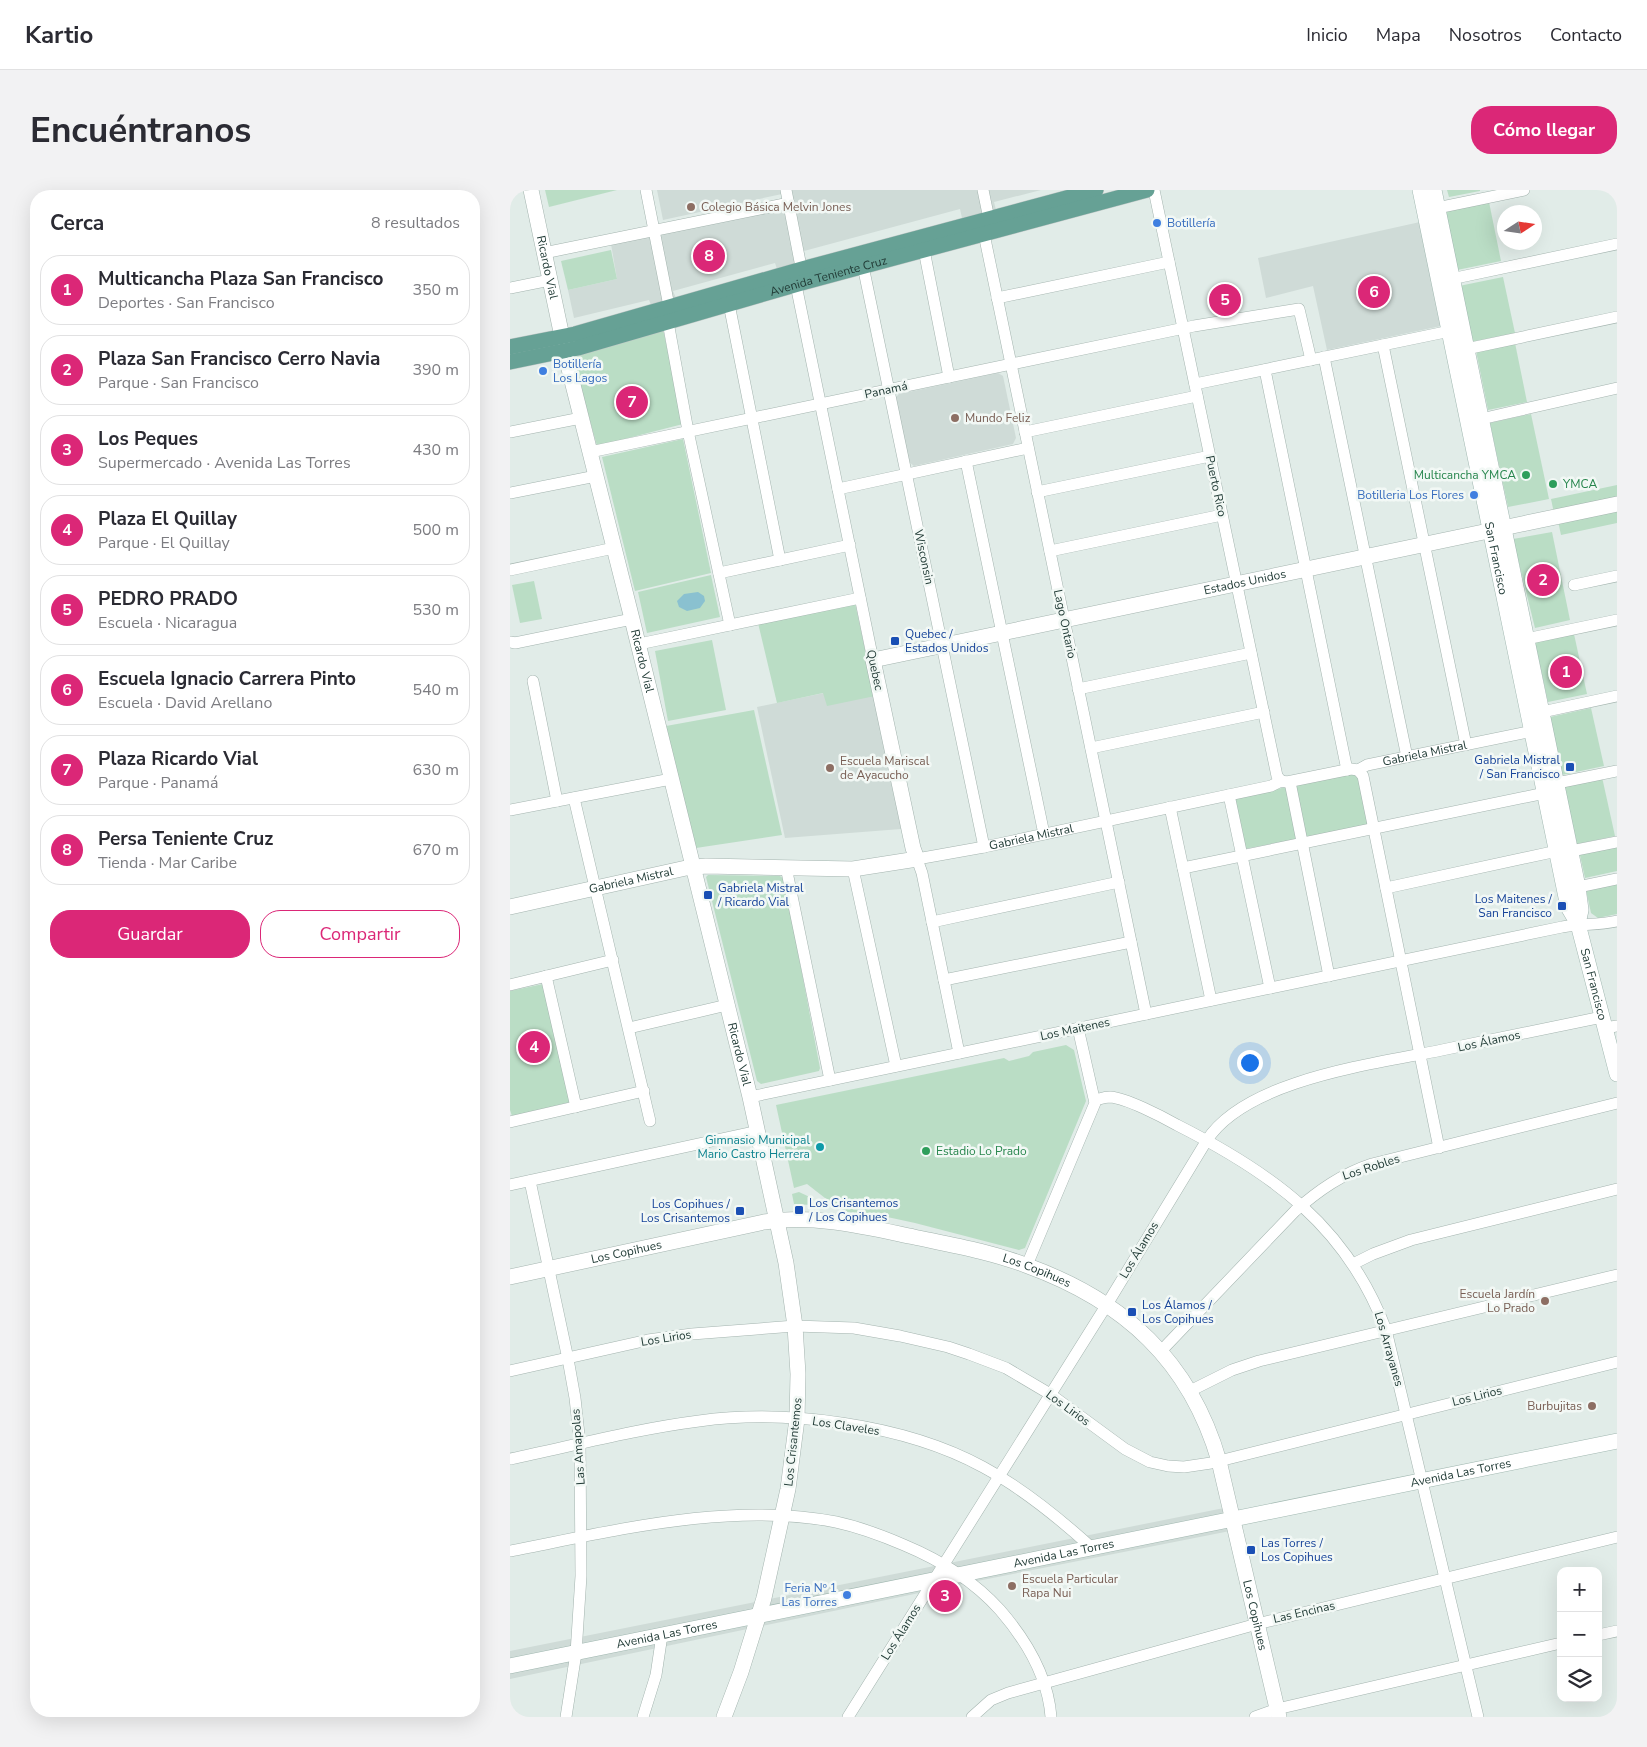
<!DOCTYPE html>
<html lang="es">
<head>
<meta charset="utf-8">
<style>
  body { margin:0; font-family:"Nunito Sans",sans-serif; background:#f2f2f3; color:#2b2b33 }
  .controls { position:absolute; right:15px; bottom:15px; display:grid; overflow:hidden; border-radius:10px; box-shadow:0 5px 20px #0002 }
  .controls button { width:45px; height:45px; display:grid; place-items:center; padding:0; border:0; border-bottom:1px solid #e1e1e2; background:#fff; color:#2b2b33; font:25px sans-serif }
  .compass { position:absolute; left:987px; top:15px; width:45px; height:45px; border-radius:50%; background:#fff; box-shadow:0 5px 20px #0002; rotate:78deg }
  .you { position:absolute; left:739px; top:872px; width:18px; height:18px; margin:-12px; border:4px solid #fff; border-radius:50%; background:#1a73e8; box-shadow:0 0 0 8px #1a73e833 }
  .badge { display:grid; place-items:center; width:32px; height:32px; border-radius:50%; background:#db2777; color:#fff; font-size:16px; font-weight:700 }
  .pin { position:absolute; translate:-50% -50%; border:2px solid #fff; box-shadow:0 1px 5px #0006 }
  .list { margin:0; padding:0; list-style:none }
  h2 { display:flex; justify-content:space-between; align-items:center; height:65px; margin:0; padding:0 20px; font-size:21px }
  h2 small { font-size:16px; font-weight:400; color:#7c7c81 }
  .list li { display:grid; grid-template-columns:32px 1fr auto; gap:15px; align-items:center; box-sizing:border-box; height:70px; margin:0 10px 10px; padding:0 10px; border:1px solid #e1e1e2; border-radius:20px }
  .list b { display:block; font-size:19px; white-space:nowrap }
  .list p { margin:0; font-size:16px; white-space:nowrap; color:#7c7c81 }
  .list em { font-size:16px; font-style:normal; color:#7c7c81 }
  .actions { display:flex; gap:10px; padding:15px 20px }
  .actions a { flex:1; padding:11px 0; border:1px solid #db2777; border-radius:20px; text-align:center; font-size:18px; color:#db2777 }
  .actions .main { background:#db2777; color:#fff }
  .icon { flex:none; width:28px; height:28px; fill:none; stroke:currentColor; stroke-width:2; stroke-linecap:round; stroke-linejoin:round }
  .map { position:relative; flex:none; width:1107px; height:1527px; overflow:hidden; border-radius:20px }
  header { display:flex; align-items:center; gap:30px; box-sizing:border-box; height:70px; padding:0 25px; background:#fff; border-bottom:1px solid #e1e1e2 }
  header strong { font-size:24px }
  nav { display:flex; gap:28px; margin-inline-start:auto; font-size:18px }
  .intro { display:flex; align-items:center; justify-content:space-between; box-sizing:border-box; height:120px; padding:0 30px }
  h1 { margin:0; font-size:35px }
  .button { padding:12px 22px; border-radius:20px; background:#db2777; color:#fff; font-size:18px; font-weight:700 }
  main { display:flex; gap:30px; padding:0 30px }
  aside { flex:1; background:#fff; border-radius:20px; box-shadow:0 5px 20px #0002 }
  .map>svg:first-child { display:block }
</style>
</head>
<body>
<header>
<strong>Kartio</strong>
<nav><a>Inicio</a><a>Mapa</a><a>Nosotros</a><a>Contacto</a></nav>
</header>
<div class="intro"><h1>Encuéntranos</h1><a class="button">Cómo llegar</a></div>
<main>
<aside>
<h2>Cerca<small>8 resultados</small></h2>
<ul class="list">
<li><span class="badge">1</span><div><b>Multicancha Plaza San Francisco</b><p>Deportes · San Francisco</p></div><em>350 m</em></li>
<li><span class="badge">2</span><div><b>Plaza San Francisco Cerro Navia</b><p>Parque · San Francisco</p></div><em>390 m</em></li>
<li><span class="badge">3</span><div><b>Los Peques</b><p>Supermercado · Avenida Las Torres</p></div><em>430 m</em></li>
<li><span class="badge">4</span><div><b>Plaza El Quillay</b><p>Parque · El Quillay</p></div><em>500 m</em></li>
<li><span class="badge">5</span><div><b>PEDRO PRADO</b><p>Escuela · Nicaragua</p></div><em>530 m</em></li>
<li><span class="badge">6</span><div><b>Escuela Ignacio Carrera Pinto</b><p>Escuela · David Arellano</p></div><em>540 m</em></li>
<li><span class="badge">7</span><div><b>Plaza Ricardo Vial</b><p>Parque · Panamá</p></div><em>630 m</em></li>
<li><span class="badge">8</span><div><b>Persa Teniente Cruz</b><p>Tienda · Mar Caribe</p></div><em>670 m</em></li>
</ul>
<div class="actions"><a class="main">Guardar</a><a>Compartir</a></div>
</aside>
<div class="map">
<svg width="1107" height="1527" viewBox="0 0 1107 1527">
  <rect width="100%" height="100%" fill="#e1ece8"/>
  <!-- built -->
  <g fill="#cfdbd7">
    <polygon points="147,0 271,0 272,4 153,30"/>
    <polygon points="278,0 531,0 484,12 486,20 452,28 450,19 294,61 296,72 267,79 265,73 163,101 166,108 141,115 139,110 64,128 58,100 107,89 101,54 280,16"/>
    <polygon points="910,32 931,136 817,160 803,96 756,108 748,68"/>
    <polygon points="488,183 493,186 506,248 503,254 404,276 398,271 385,208 389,204"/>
    <polygon points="314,503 365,506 391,639 275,648 247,517"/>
    <polygon points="714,1318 720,1341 452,1394 0,1489 0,1461"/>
  </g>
  <!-- green -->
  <g fill="#baddc5">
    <polygon points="35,0 107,0 39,17"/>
    <polygon points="937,0 970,0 970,1 939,7"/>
    <polygon points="979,12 991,71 947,80 935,22"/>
    <polygon points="101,60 107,89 58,100 51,71"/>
    <polygon points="993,87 1005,143 961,152 949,96"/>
    <polygon points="153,139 173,234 87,256 62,166"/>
    <polygon points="1005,153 1017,212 978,220 966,161"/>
    <polygon points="1021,224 1039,309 998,317 980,233"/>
    <polygon points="173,249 201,383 125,401 92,267"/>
    <polygon points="1107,295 1107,310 1044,323 1041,309"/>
    <polygon points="1107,319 1107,333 1051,345 1048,331"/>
    <polygon points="1042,342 1060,430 1025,438 1003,349"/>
    <polygon points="201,385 210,427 137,443 128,402"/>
    <polygon points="24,391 32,429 10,433 2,395"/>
    <polygon points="345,413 365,506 317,516 313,503 267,513 248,433"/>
    <polygon points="1064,444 1077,504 1038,512 1025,452"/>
    <polygon points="202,450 216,520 158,531 145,461"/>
    <polygon points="1081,518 1094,576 1052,585 1040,527"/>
    <polygon points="244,520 272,645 186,658 156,536"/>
    <polygon points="842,583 848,586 858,635 795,650 783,595"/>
    <polygon points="1092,587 1105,646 1067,654 1054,596"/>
    <polygon points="777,597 787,649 734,659 724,607"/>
    <polygon points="1107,657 1107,681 1075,688 1069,661"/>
    <polygon points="198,685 270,686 274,689 310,878 309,881 251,894 247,891 196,687"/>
    <polygon points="1107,693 1107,724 1088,728 1081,723 1076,700"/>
    <polygon points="33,794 61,912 2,926 0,920 0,801"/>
    <polygon points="556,855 564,860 576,911 515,1058 509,1060 405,1033 368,1025 337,1022 324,1015 297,994 284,998 266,915 494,868 499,871 519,866 523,862"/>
    <polygon points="289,1002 304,1009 301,1015 284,1014 282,1004"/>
  </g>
  <!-- water -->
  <polygon fill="#8ac1d0" points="188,402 194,406 195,411 190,418 177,421 169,417 167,411 174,404"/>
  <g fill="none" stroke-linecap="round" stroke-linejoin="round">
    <!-- minor casing -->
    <g stroke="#a4b4af" stroke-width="12">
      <g id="minor">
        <polyline points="136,0 159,116"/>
        <polyline points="276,0 293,87"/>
        <polyline points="473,0 479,29"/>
        <polyline points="644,0 767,586 771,591"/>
        <polyline points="927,18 1014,0"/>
        <polyline points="474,44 636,824"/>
        <polyline points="414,60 439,187"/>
        <polyline points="34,63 279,13"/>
        <polyline points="353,76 474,657"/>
        <polyline points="941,89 1107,54"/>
        <polyline points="286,95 363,470"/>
        <polyline points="0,98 40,90"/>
        <polyline points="487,108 659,72"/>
        <polyline points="219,114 270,370"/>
        <polyline points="158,132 178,241 220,435"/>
        <polyline points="873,155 956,555"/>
        <polyline points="956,159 1107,127"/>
        <polyline points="814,167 897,567"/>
        <polyline points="755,180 837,580"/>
        <polyline points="685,194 945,140"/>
        <polyline points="971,229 1107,198"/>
        <polyline points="0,242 71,228"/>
        <polyline points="515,242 687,206"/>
        <polyline points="80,262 684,136 789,119 801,170"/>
        <polyline points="456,271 534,644"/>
        <polyline points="328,299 518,258"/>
        <polyline points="527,302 700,266"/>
        <polyline points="0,303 86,286"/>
        <polyline points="540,361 712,325"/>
        <polyline points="0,380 104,358"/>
        <polyline points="209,383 340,355"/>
        <polyline points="1064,395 1107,386"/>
        <polyline points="1016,449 1107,430"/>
        <polyline points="0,452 5,453 122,429"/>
        <polyline points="129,454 350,408"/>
        <polyline points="23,491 47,611"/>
        <polyline points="568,499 741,463"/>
        <polyline points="1032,522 1107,506"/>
        <polyline points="581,558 754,522"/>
        <polyline points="848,580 853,586 929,958"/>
        <polyline points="780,592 819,786"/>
        <polyline points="1047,593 1107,581"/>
        <polyline points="719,605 760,798"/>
        <polyline points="64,608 140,931"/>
        <polyline points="660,617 701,810"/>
        <polyline points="0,620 161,589"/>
        <polyline points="1061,661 1107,652"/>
        <polyline points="276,677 320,890"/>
        <polyline points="673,678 1035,603"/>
        <polyline points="343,679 386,876"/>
        <polyline points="1068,697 1107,689"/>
        <polyline points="876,698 1047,661"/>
        <polyline points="422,732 609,692"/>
        <polyline points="36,786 66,917"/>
        <polyline points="434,790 621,752"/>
        <polyline points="0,795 103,770"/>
        <polyline points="119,838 217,815"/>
        <polyline points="1095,838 1107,836"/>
        <path id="s1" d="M449,863L412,683L407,669L474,657L761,596L771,591L777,592L841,579L848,580L857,575L1028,540"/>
        <path d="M240,907L1052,737C1071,734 1089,735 1107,731"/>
        <path d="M585,910C589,909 595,907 600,907C616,908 651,926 667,935C762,983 837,1036 876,1140L968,1527"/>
        <polyline points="0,932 134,901"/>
        <polyline points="20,991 58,1169 65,1208 70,1254 71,1386 66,1463 56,1527"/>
        <polyline points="0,995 248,941"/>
        <polyline points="843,1074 863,1064 901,1050 1107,999"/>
        <polyline points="517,1075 585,913 568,838"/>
        <path d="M651,1161L785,1021C809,1000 832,984 862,974L1107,913"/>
        <polyline points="0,1181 138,1150 182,1144 285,1136 344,1138 390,1146 438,1157 459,1164 496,1178 540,1204 615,1259 640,1272 658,1276 674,1277 701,1273 1107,1172"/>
        <polyline points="680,1201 722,1180 749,1171 1107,1085"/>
        <path d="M0,1269C62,1256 126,1239 189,1231C277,1219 394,1234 473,1277C512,1298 549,1328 582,1358"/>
        <path d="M0,1361C104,1341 220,1311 326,1332C349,1337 371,1345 394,1355C430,1370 463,1390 490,1420C516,1450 538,1487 541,1527"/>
        <polyline points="1088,1445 1107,1441"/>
        <polyline points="133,1527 146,1485 152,1445"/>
        <path d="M338,1527L596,1116L697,950C737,889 865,874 932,860C986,849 1039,838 1092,827"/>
        <polyline points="462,1527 481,1510 498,1503 747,1434 1107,1347"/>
        <polyline points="745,1527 767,1519 1051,1453"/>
      </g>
    </g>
    <!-- tertiary casing -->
    <g stroke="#a4b4af" stroke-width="16">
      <g id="tertiary">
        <path id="s2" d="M21,0L58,175L122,429L240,907L276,1073L285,1136L288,1184L287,1229L278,1299L254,1408L231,1482L214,1527"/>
        <path id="s3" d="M0,717L176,678L196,676L343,679L407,669L403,658L363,470L1107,314"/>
        <path id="s4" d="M0,1087L254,1032C304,1024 356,1037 404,1047C442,1055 482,1062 518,1076C614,1111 680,1171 709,1271L769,1527"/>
      </g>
    </g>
    <!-- secondary casing -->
    <g stroke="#a0b7b0" stroke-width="16">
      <g id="secondary">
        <path id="s5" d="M910,0L1058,717L1068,734L1107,884"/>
        <polyline points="924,0 1068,697 1071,720 1068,734"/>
        <path id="s6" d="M0,1476L1107,1251"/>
      </g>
    </g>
    <!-- primary casing -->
    <g stroke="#c1c8c7" stroke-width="16">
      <g id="primary">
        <polyline points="0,157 65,144 292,79 586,0"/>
        <path id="s7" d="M0,172L68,158L295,92L637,0"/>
      </g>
    </g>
    <!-- minor -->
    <use href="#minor" stroke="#fff" stroke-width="11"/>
    <!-- tertiary -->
    <use href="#tertiary" stroke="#fff" stroke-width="15"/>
    <!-- secondary -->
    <use href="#secondary" stroke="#fff" stroke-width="15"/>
    <!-- primary -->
    <use href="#primary" stroke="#66a195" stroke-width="15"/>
  </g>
  <!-- markers -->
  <g fill="#8d6e63" stroke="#f2f8f5" stroke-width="2">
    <circle cx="181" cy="17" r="5"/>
    <circle cx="445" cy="228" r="5"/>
    <circle cx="320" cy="578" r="5"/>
    <circle cx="1035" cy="1111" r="5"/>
    <circle cx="1082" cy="1216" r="5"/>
    <circle cx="502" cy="1396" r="5"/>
  </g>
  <g fill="#3f7fe0" stroke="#f2f8f5" stroke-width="2">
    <circle cx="647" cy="33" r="5"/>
    <circle cx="33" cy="181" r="5"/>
    <circle cx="964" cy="305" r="5"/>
    <circle cx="337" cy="1405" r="5"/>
  </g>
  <g fill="#2e9e5b" stroke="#f2f8f5" stroke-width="2">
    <circle cx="1016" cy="285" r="5"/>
    <circle cx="1043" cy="294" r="5"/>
    <circle cx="416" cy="961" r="5"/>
  </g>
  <g fill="#1a4fb4" stroke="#f2f8f5" stroke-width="2">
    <rect x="380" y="446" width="10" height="10" rx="2.5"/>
    <rect x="1055" y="572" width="10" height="10" rx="2.5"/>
    <rect x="193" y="700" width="10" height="10" rx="2.5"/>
    <rect x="1047" y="711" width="10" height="10" rx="2.5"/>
    <rect x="284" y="1015" width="10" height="10" rx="2.5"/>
    <rect x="225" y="1016" width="10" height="10" rx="2.5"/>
    <rect x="617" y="1117" width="10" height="10" rx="2.5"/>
    <rect x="736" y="1355" width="10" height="10" rx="2.5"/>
  </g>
  <circle fill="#0f9aa8" stroke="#f2f8f5" stroke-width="2" cx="310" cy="957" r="5"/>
  <g text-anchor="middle" stroke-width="5" stroke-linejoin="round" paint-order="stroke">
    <!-- education labels -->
    <g font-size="12" fill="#785e54" stroke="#f2f8f5" text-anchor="start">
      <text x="191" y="21">Colegio Básica Melvin Jones</text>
      <text x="455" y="232">Mundo Feliz</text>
      <text x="330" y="575">Escuela Mariscal<tspan x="330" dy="14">de Ayacucho</tspan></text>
      <text x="1025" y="1108" text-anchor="end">Escuela Jardín<tspan x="1025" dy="14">Lo Prado</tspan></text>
      <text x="1072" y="1220" text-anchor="end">Burbujitas</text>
      <text x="512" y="1393">Escuela Particular<tspan x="512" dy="14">Rapa Nui</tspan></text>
    </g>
    <!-- shop labels -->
    <g font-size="12" fill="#366cbe" stroke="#f2f8f5" text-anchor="start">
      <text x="657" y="37">Botillería</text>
      <text x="43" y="178">Botillería<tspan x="43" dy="14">Los Lagos</tspan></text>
      <text x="954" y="309" text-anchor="end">Botilleria Los Flores</text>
      <text x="327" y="1402" text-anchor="end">Feria Nº 1<tspan x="327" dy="14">Las Torres</tspan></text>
    </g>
    <!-- street labels -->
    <g font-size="12" fill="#223c37" stroke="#f2f8f5">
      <text dy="4" stroke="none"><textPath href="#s2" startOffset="79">Ricardo Vial</textPath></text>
      <text dy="4" stroke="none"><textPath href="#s7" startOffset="330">Avenida Teniente Cruz</textPath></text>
      <text transform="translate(376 200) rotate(-12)" y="4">Panamá</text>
      <text transform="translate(706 296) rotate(78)" y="4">Puerto Rico</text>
      <text transform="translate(414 367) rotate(78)" y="4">Wisconsin</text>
      <text dy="4" stroke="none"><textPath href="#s5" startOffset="376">San Francisco</textPath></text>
      <text dy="4" stroke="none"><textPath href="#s3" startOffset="996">Estados Unidos</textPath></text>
      <text transform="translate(555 434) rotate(78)" y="4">Lago Ontario</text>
      <text dy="4" stroke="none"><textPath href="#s2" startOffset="484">Ricardo Vial</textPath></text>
      <text transform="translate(365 480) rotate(78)" y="4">Quebec</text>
      <text dy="4" stroke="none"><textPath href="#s1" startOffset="719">Gabriela Mistral</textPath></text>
      <text dy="4" stroke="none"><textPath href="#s1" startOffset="315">Gabriela Mistral</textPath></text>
      <text dy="4" stroke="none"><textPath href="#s3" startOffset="124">Gabriela Mistral</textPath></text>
      <text dy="4" stroke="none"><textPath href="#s5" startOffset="814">San Francisco</textPath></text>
      <text transform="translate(565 839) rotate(-12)" y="4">Los Maitenes</text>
      <text transform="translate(979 851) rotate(-12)" y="4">Los Álamos</text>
      <text dy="4" stroke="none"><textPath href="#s2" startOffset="889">Ricardo Vial</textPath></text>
      <text transform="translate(861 977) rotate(-18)" y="4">Los Robles</text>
      <text transform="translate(629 1060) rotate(-59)" y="4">Los Álamos</text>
      <text dy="4" stroke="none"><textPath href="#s4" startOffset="119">Los Copihues</textPath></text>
      <text dy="4" stroke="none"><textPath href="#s4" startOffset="539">Los Copihues</textPath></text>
      <text transform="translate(156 1148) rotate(-9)" y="4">Los Lirios</text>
      <text transform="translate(879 1159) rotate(74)" y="4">Los Arrayanes</text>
      <text transform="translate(967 1206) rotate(-14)" y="4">Los Lirios</text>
      <text transform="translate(558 1218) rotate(36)" y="4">Los Lirios</text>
      <text transform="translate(336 1236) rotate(9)" y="4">Los Claveles</text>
      <text transform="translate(283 1252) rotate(-84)" y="4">Los Crisantemos</text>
      <text transform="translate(68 1257) rotate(-94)" y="4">Las Amapolas</text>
      <text dy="4" stroke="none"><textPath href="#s6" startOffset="970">Avenida Las Torres</textPath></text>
      <text dy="4" stroke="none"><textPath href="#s6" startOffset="565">Avenida Las Torres</textPath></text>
      <text transform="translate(794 1422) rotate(-13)" y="4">Las Encinas</text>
      <text dy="4" stroke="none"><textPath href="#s4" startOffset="972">Los Copihues</textPath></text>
      <text transform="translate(391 1442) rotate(-58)" y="4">Los Álamos</text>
      <text dy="4" stroke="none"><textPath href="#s6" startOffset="160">Avenida Las Torres</textPath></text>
    </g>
    <!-- leisure labels -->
    <g font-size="12" fill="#27864d" stroke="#f2f8f5" text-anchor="start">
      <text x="1006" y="289" text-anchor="end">Multicancha YMCA</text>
      <text x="1053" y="298">YMCA</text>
      <text x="426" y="965">Estadio Lo Prado</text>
    </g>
    <!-- transit labels -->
    <g font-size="12" fill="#164399" stroke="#f2f8f5" text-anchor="start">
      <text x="395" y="448">Quebec /<tspan x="395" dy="14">Estados Unidos</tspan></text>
      <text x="1050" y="574" text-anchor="end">Gabriela Mistral<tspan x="1050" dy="14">/ San Francisco</tspan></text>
      <text x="208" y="702">Gabriela Mistral<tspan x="208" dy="14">/ Ricardo Vial</tspan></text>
      <text x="1042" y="713" text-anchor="end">Los Maitenes /<tspan x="1042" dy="14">San Francisco</tspan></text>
      <text x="299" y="1017">Los Crisantemos<tspan x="299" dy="14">/ Los Copihues</tspan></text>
      <text x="220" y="1018" text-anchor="end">Los Copihues /<tspan x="220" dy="14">Los Crisantemos</tspan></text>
      <text x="632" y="1119">Los Álamos /<tspan x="632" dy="14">Los Copihues</tspan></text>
      <text x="751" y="1357">Las Torres /<tspan x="751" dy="14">Los Copihues</tspan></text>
    </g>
    <!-- culture labels -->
    <g font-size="12" fill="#0d838f" stroke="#f2f8f5" text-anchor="end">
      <text x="300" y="954">Gimnasio Municipal<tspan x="300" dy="14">Mario Castro Herrera</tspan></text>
    </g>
  </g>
</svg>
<div class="controls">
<button>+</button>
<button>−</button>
<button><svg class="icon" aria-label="layers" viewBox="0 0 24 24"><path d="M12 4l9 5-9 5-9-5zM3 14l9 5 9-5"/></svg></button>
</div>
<svg class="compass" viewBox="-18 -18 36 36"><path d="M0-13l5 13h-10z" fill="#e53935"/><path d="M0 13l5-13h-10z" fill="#7c7c81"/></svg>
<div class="you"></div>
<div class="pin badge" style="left:1056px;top:482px">1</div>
<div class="pin badge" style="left:1033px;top:390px">2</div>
<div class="pin badge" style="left:435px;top:1406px">3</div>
<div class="pin badge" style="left:24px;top:857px">4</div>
<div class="pin badge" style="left:715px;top:110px">5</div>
<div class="pin badge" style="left:864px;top:102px">6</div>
<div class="pin badge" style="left:122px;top:212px">7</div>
<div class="pin badge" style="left:199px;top:66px">8</div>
</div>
</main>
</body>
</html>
